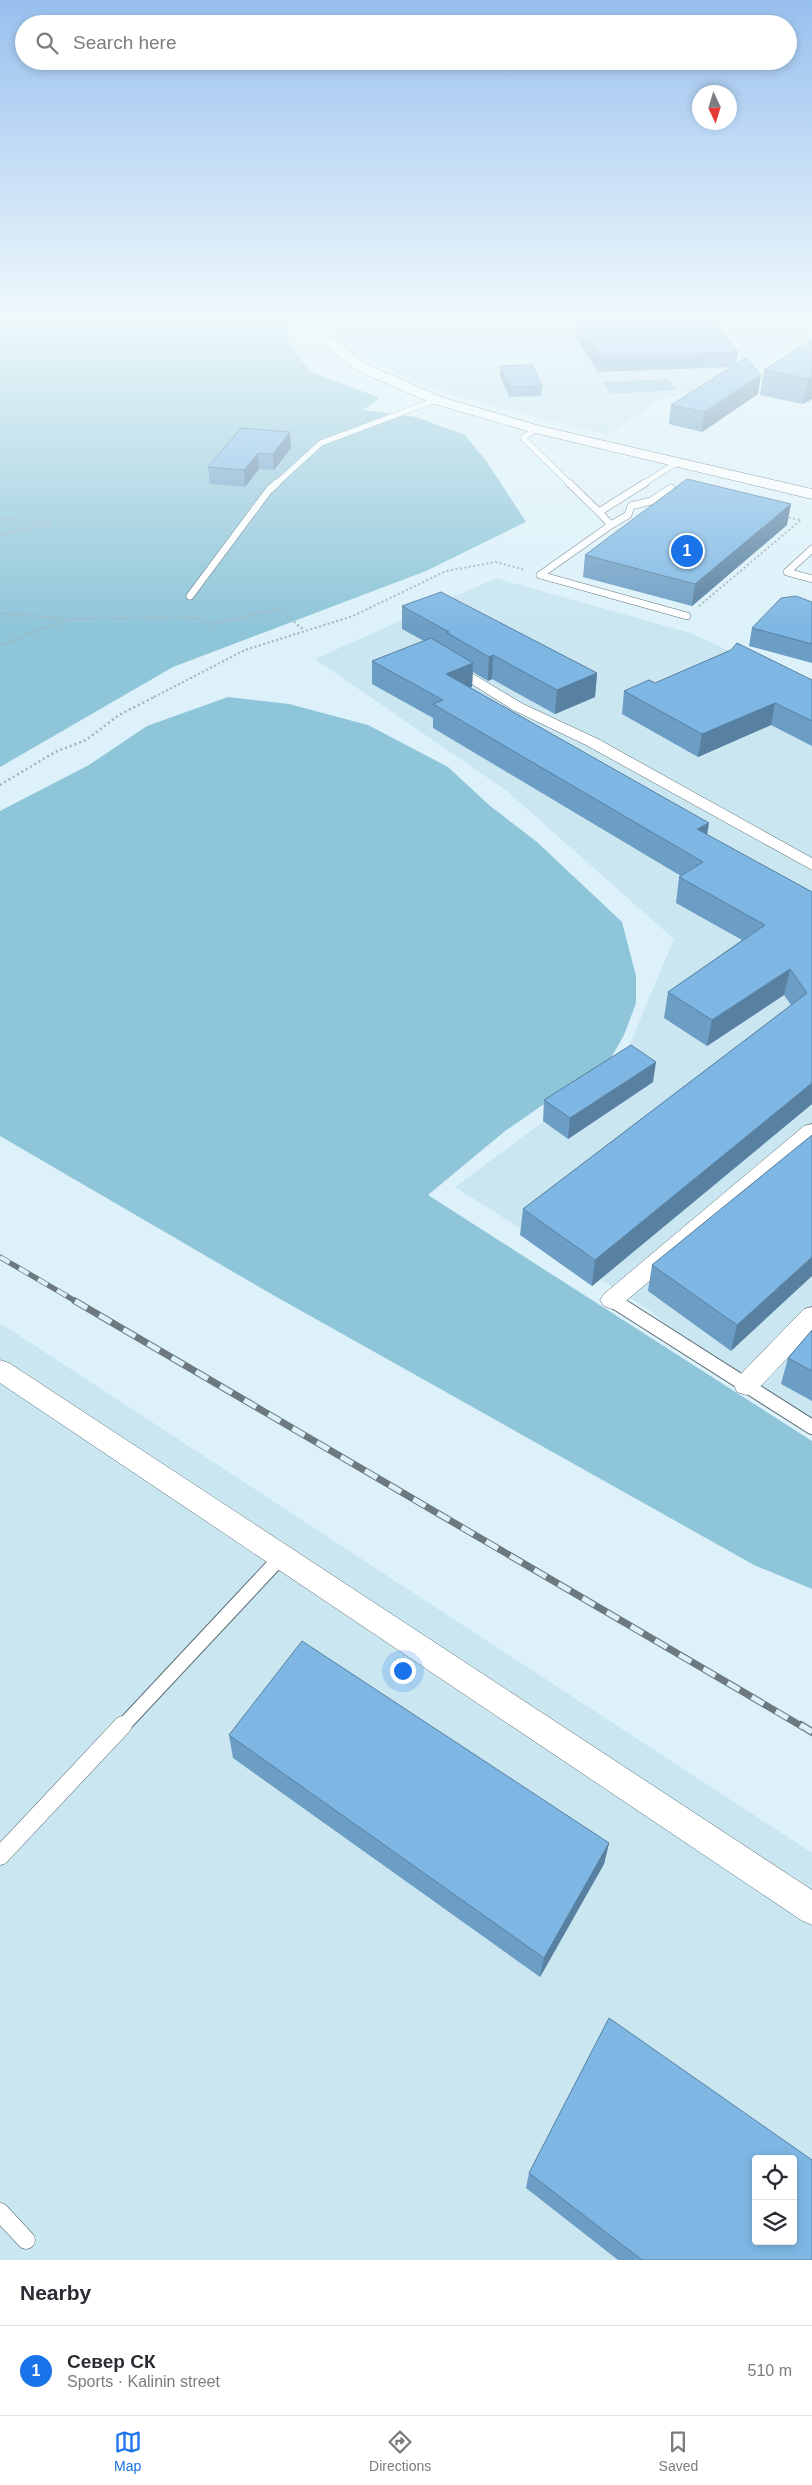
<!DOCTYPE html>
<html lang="en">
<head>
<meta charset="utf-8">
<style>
  body { margin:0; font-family:Arial,sans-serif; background:#f7f7f7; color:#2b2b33 }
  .controls { position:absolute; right:15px; bottom:15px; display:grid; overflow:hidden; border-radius:5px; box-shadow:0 2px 8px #0003 }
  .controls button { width:45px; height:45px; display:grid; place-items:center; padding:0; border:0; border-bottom:1px solid #e1e1e2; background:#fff; color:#2b2b33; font:25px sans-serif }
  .compass { position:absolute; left:692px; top:85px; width:45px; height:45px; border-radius:50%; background:#fff; box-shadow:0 2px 8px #0003; rotate:176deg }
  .you { position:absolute; left:402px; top:1670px; width:18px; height:18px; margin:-12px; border:4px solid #fff; border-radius:50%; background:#1a73e8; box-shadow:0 0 0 8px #1a73e833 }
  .badge { display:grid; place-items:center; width:32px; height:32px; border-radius:50%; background:#1a73e8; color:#fff; font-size:16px; font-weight:700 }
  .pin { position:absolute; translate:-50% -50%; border:2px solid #fff; box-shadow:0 1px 5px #0006 }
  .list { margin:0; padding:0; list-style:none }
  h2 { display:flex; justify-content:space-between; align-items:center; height:65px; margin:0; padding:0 20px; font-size:21px }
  h2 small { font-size:16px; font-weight:400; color:#7c7c81 }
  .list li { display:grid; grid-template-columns:32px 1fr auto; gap:15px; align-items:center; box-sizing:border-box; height:90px; padding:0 20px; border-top:1px solid #e1e1e2 }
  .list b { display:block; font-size:19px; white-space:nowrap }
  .list p { margin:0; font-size:16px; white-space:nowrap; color:#7c7c81 }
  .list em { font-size:16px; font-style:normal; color:#7c7c81 }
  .icon { flex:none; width:28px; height:28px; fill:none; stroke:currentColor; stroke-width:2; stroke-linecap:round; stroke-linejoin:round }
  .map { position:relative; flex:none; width:812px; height:2260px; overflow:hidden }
  .search { position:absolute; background:#fff; box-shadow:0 2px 8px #0003; left:15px; right:15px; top:15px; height:55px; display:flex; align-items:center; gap:12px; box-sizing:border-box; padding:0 18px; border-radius:28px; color:#7c7c81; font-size:19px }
  .sheet { height:155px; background:#fff }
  nav { display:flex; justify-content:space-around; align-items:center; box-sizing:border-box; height:70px; border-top:1px solid #e1e1e2; background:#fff; font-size:14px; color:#7c7c81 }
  nav a { display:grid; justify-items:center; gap:2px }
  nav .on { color:#1a73e8 }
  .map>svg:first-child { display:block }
</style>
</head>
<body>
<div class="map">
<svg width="812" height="2260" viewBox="0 0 812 2260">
  <rect width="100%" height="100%" fill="#dcf1f9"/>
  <!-- built -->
  <g fill="#c9e6f1" fill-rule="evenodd">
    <polygon points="339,314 812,314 812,328 788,345 705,389 661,399 608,435 487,405 442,392 406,377 377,364 342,338 335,320"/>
    <polygon points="496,578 690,633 812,689 812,1426 714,1364 649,1310 455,1187 622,1063 674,939 507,791 315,659"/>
    <path d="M0,1323L812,1853V2260H0ZM756,2159H793V2241H756Z"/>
  </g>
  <!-- green -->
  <g fill="#8ec5d8">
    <polygon points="0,314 277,314 276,316 288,324 289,342 309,371 380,398 363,410 416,417 465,435 487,462 526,522 426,571 173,667 0,767"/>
    <polygon points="668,379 677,390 610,394 602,382"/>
    <polygon points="228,697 289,704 368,725 448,767 489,805 537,842 622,922 636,976 636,1003 624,1035 611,1058 505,1131 428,1195 812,1441 812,1589 754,1565 273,1295 0,1136 0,811 89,765 147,726"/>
  </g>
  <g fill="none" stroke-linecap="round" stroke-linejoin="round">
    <!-- service-far4 casing -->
    <g stroke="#5b6d74" stroke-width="6">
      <g id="service-far4">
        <polyline points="536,429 523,438 570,484"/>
        <polyline points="276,484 321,443 436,400"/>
        <polyline points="643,484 678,462"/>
      </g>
    </g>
    <!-- service-far3 casing -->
    <g stroke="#5b6d74" stroke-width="8">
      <g id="service-far3">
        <polyline points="569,483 599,512 645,483"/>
        <polyline points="599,512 611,525 540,575 687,616"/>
        <polyline points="611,525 628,515 631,506 651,501 671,488"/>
        <polyline points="812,549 787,572 812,579"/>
        <polyline points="190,596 269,490 277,483"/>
      </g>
    </g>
    <!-- service-far2 casing -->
    <g stroke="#5b6d74" stroke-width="12">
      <polyline id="service-far2" points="612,1300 616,1302"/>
    </g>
    <!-- service-far1 casing -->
    <g stroke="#5b6d74" stroke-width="16">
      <g id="service-far1">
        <polyline points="614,1301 812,1427"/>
        <polyline points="122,1727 281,1557"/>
      </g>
    </g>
    <!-- service casing -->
    <g stroke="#5b6d74" stroke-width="19">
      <g id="service">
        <polyline points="0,1856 123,1725"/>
        <polyline points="0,2212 26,2240"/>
      </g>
    </g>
    <!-- minor casing -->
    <g stroke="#5b6d74" stroke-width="1">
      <g id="minor">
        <polygon points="448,659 523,704 598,739 812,858 812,870 586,745 513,710 443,666 441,663"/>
        <polygon points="812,1124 812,1143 620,1306 612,1309 604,1306 600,1300 604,1294 804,1126"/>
        <polygon points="812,1307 812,1332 755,1392 746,1395 737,1392 734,1385 737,1378 804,1309"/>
        <polygon points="0,1360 9,1363 812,1890 812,1925 801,1920 0,1383"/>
      </g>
    </g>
    <!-- secondary casing -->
    <g stroke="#5b6d74" stroke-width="1">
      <polygon id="secondary" points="300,314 312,314 325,336 338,341 364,363 441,397 540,426 812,489 812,499 531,432 431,403 354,369 328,347 317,342 302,321"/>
    </g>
    <!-- path-far2 -->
    <polyline stroke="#a2b3b9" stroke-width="1" stroke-dasharray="1 2" stroke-linecap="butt" points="764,314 812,322"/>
    <!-- path-far1 -->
    <g stroke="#a2b3b9" stroke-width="2" stroke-dasharray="2 2.5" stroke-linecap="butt">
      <polyline points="0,518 52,523 0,535"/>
      <polyline points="699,606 801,520 785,517"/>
      <polyline points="0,613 70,619 197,618 212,624 278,609 304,630"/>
      <polyline points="0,645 67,620"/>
      <polyline points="154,697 245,650 353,616 446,571 496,562 525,570"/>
    </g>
    <!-- path -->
    <polyline stroke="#a2b3b9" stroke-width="2.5" stroke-dasharray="2 3" stroke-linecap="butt" points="0,785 55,752 86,740 119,715 156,696"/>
    <!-- service-far4 -->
    <use href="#service-far4" stroke="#fff" stroke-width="5.5"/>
    <!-- service-far3 -->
    <use href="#service-far3" stroke="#fff" stroke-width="7"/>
    <!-- service-far2 -->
    <use href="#service-far2" stroke="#fff" stroke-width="11"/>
    <!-- service-far1 -->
    <use href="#service-far1" stroke="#fff" stroke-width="14"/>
    <!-- service -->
    <use href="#service" stroke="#fff" stroke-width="18"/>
    <!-- minor -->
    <use href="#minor" fill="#fff" fill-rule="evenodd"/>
    <!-- secondary -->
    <use href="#secondary" fill="#fff" fill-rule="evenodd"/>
    <!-- rail-far2 casing -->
    <g stroke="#6c797e" stroke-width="5.5">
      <polyline id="rail-far2" points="0,1257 77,1302"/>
    </g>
    <!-- rail-far1 casing -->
    <g stroke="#6c797e" stroke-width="7">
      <polyline id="rail-far1" points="75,1301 803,1727"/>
    </g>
    <!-- rail casing -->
    <g stroke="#6c797e" stroke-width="8">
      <polyline id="rail" points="801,1725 812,1732"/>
    </g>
    <!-- rail-far2 -->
    <use href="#rail-far2" stroke="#dcf1f9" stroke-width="4" stroke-dasharray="11" stroke-linecap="butt"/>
    <!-- rail-far1 -->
    <use href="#rail-far1" stroke="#dcf1f9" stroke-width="5" stroke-dasharray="14" stroke-linecap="butt"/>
    <!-- rail -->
    <use href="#rail" stroke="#dcf1f9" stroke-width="5.5" stroke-dasharray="18" stroke-linecap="butt"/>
  </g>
  <!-- wall -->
  <g fill="#6c9dc4">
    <polygon points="576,322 738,352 736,365 758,394 702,432 669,424 671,405 732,367 598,372 575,336"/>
    <polygon points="812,340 812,399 803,404 760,395 764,370"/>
    <polygon points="500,366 542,386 541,396 509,397 500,376"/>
    <polygon points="241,428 291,448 274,470 259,469 245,487 210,484 208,467"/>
    <polygon points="787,525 692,606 583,577 585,555"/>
    <polygon points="812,602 812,663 749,646 752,628"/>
    <polygon points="402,606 597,673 595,697 555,714 492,679 488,681 473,672 472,687 470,688 707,835 812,892 812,1104 592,1286 520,1235 523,1209 791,1005 784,995 707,1046 664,1018 668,992 742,940 676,903 679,877 681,876 433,728 433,718 372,684 372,661 424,641 402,629"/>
    <polygon points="812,680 812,746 771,725 698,757 622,714 624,691 655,683"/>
    <polygon points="653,1082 568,1139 543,1121 544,1100"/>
    <polygon points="812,1135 731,1351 648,1291 652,1265"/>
    <polygon points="812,1330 812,1401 781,1384 788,1358"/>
    <polygon points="229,1735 609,1843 604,1864 540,1977 233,1758"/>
    <polygon points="529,2173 812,2260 618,2260 526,2188"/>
  </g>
  <!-- shaded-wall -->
  <g fill="#5880a0">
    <polygon points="761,375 758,394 702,432 704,412"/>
    <polygon points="812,377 812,399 803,404 808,379"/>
    <polygon points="290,432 291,448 274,470 273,454"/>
    <polygon points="258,453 259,469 245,487 244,470"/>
    <polygon points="791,504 787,525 692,606 695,584"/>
    <polygon points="493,655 492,679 488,681 489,657"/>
    <polygon points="473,663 472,687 445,698 446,674"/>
    <polygon points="597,673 595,697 555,714 557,690"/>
    <polygon points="775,703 771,725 698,757 702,734"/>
    <polygon points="709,823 705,848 697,829"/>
    <polygon points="790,969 784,995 707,1046 712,1020"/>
    <polygon points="656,1062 653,1082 568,1139 570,1118"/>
    <polygon points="812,1083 812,1104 592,1286 595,1260"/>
    <polygon points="812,1257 812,1276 731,1351 737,1325"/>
    <polygon points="609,1843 604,1864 540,1977 544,1958"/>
  </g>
  <!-- building -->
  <g fill="#7eb7e4" stroke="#5880a0" fill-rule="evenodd">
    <polygon points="708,317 738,352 600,358 576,322"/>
    <polygon points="812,340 812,377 808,379 764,370"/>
    <polygon points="746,358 761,375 704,412 671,405"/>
    <polygon points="532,365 542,386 509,387 500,366"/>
    <polygon points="241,428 290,432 273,454 258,453 244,470 208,467"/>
    <polygon points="687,479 791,504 695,584 585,555"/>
    <polygon points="441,592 597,673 557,690 493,655 489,657 446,632 449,632 402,606"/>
    <polygon points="796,596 812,602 812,644 752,628 781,598"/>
    <polygon points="431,638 473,663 446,674 709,823 697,829 812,892 812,1083 595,1260 523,1209 807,993 790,969 712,1020 668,992 765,925 679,877 703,862 433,704 443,700 372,661"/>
    <polygon points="737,643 812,680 812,721 775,703 702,734 624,691 649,680 655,683 731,650"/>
    <polygon points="631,1045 656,1062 570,1118 544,1100"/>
    <polygon points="812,1135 812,1257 737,1325 652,1265"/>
    <polygon points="812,1330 812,1371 788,1358"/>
    <polygon points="302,1641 609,1843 544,1958 229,1735"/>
    <path d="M609,2018L812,2160V2260H642L529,2173ZM756,2159H793V2241H756Z"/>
  </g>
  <!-- sky -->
  <linearGradient id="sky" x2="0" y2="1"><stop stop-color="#98c0ee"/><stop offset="0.5" stop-color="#eff9fc"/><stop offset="1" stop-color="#eff9fc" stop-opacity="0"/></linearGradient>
  <rect width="812" height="631" fill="url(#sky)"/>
</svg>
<div class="controls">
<button><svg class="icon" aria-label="locate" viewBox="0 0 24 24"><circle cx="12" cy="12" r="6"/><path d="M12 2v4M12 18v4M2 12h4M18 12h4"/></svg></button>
<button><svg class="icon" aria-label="layers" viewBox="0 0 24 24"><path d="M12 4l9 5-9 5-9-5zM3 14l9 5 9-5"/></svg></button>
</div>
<svg class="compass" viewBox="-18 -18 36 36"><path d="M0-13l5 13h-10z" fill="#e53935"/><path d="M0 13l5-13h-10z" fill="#7c7c81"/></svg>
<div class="you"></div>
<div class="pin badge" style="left:687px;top:551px">1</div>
<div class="search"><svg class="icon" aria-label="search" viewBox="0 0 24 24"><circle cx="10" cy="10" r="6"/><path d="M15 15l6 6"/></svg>Search here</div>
</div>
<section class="sheet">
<h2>Nearby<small></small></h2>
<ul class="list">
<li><span class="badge">1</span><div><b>Север СК</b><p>Sports · Kalinin street</p></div><em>510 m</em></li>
</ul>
</section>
<nav>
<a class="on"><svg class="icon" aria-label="map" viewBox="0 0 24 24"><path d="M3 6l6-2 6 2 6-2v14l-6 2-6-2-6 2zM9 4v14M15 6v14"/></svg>Map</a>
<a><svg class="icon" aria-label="directions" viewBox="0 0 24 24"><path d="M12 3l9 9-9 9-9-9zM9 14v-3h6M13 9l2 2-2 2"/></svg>Directions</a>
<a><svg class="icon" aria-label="saved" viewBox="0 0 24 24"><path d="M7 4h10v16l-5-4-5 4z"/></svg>Saved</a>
</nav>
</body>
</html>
